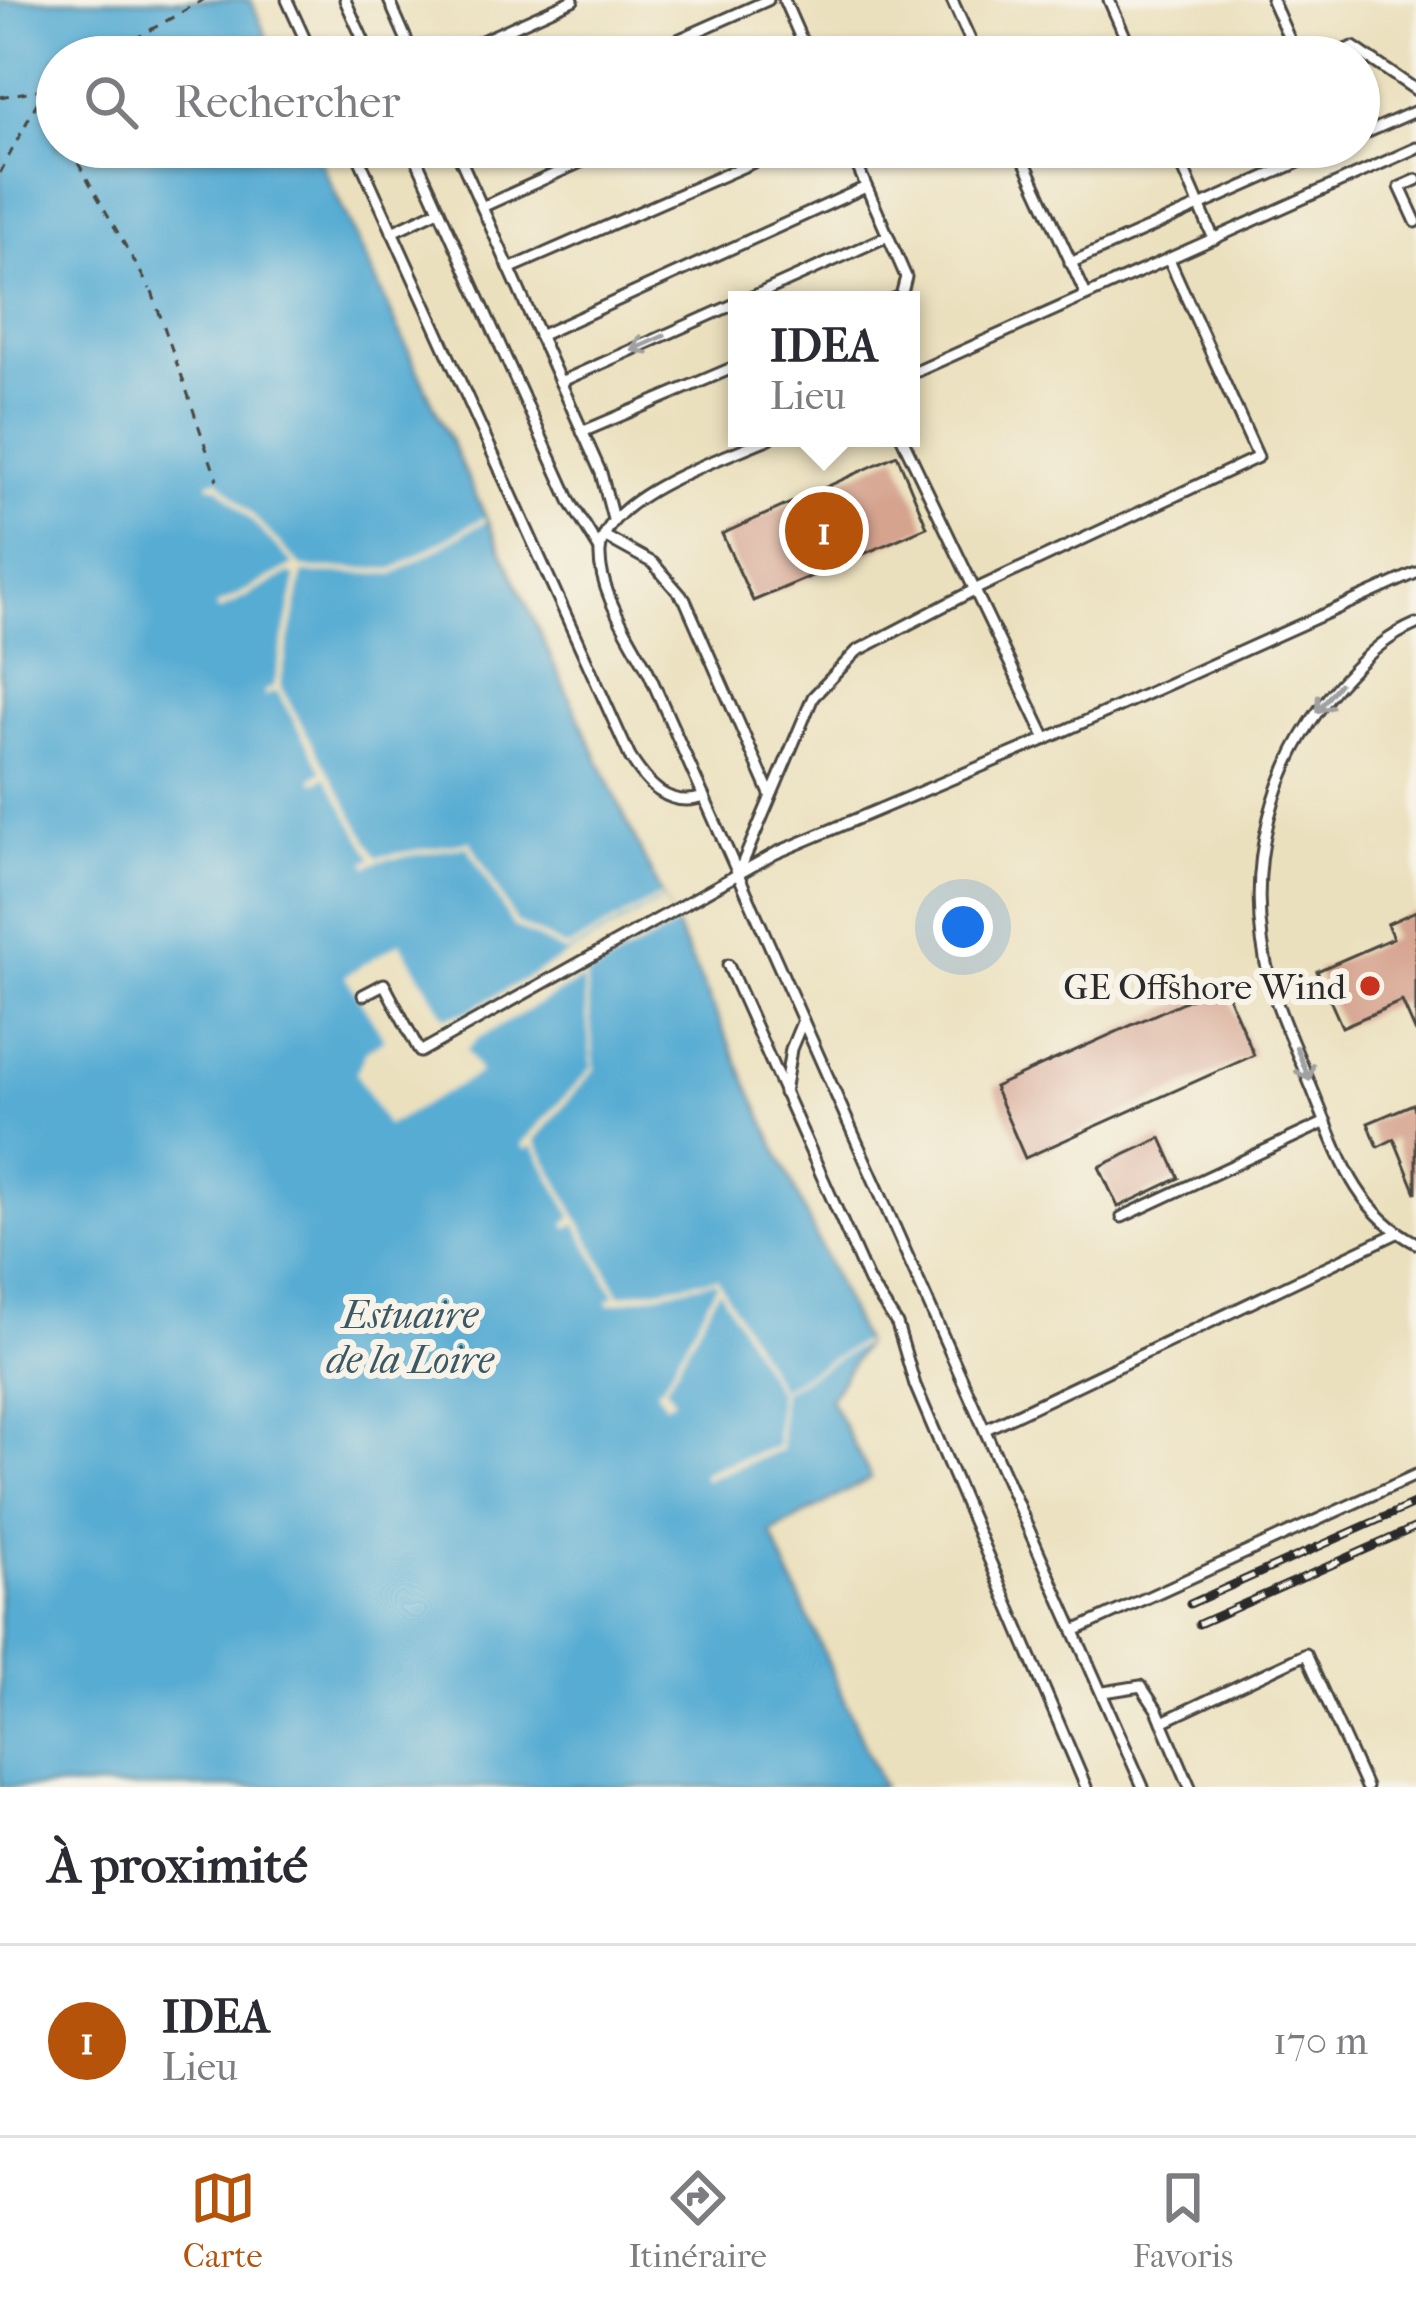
<!DOCTYPE html>
<html lang="fr">
<head>
<meta charset="utf-8">
<style>
  body { margin:0; font-family:"IM FELL French Canon",serif; background:#f7f7f7; color:#2b2b33 }
  .you { position:absolute; left:963px; top:927px; width:42px; height:42px; margin:-30px; border:9px solid #fff; border-radius:50%; background:#1a73e8; box-shadow:0 0 0 18px #1a73e833 }
  .badge { display:grid; place-items:center; width:78px; height:78px; border-radius:50%; background:#b45309; color:#fff; font-size:39px; font-weight:700 }
  .pin { position:absolute; translate:-50% -50%; border:6px solid #fff; box-shadow:0 3px 12px #0006 }
  .popup { position:absolute; left:728px; top:291px; width:192px; height:156px; box-sizing:border-box; display:grid; place-content:center; border-radius:0px; background:#fff; filter:drop-shadow(0 3px 9px #0005); font-size:39px; white-space:nowrap; color:#7c7c81 }
  .popup b { font-size:45px; color:#2b2b33 }
  .popup::after { content:''; position:absolute; left:50%; top:100%; margin-left:-24px; border:24px solid transparent; border-top-color:#fff }
  .list { margin:0; padding:0; list-style:none }
  h2 { display:flex; justify-content:space-between; align-items:center; height:156px; margin:0; padding:0 48px; font-size:51px }
  h2 small { font-size:39px; font-weight:400; color:#7c7c81 }
  .list li { display:grid; grid-template-columns:78px 1fr auto; gap:36px; align-items:center; box-sizing:border-box; height:192px; padding:0 48px; border-top:3px solid #e1e1e2 }
  .list b { display:block; font-size:45px; white-space:nowrap }
  .list p { margin:0; font-size:39px; white-space:nowrap; color:#7c7c81 }
  .list em { font-size:39px; font-style:normal; color:#7c7c81 }
  .icon { flex:none; width:66px; height:66px; fill:none; stroke:currentColor; stroke-width:2; stroke-linecap:round; stroke-linejoin:round }
  .map { position:relative; flex:none; width:1416px; height:1787px; overflow:hidden }
  .search { position:absolute; background:#fff; box-shadow:0 3px 9px #0004; left:36px; right:36px; top:36px; height:132px; display:flex; align-items:center; gap:30px; box-sizing:border-box; padding:0 42px; border-radius:66px; color:#7c7c81; font-size:45px }
  .sheet { height:348px; background:#fff }
  nav { display:flex; justify-content:space-around; align-items:center; box-sizing:border-box; height:168px; border-top:3px solid #e1e1e2; background:#fff; font-size:33px; color:#7c7c81 }
  nav a { display:grid; justify-items:center; gap:6px }
  nav .on { color:#b45309 }
  .map>svg:first-child { display:block }
</style>
</head>
<body>
<div class="map">
<svg width="1416" height="1787" viewBox="0 0 1416 1787">
  <rect width="100%" height="100%" fill="#f7f3e8"/>
  <filter id="ink" filterUnits="userSpaceOnUse"><feTurbulence type="fractalNoise" baseFrequency=".00833" numOctaves="2"/><feDisplacementMap in="SourceGraphic" scale="24" xChannelSelector="R" yChannelSelector="G"/><feConvolveMatrix kernelMatrix="1 2 1 2 8 2 1 2 1" color-interpolation-filters="sRGB"/></filter>
  <filter id="wash" filterUnits="userSpaceOnUse"><feTurbulence type="fractalNoise" baseFrequency=".004" numOctaves="4" result="noise"/><feDisplacementMap in="SourceGraphic" scale="48" xChannelSelector="R" yChannelSelector="G"/><feGaussianBlur stdDeviation="2.7" result="paint"/><feColorMatrix in="noise" values="0 0 0 0 0 0 0 0 0 0 0 0 0 0 0 0 0 1.4 0 .05"/><feComposite in="paint" operator="in"/></filter>
  <g filter="url(#wash)">
    <rect width="100%" height="100%" fill="#ebe0bd"/>
    <!-- water -->
    <polygon fill="#57acd3" stroke="#416c7f" stroke-width="3" points="0,0 251,0 275,57 57,57 57,147 314,147 708,996 864,1344 830,1399 871,1478 771,1533 883,1787 0,1787"/>
    <!-- pier -->
    <g fill="#ebe0bd">
      <polygon points="218,479 303,568 393,569 484,517 486,521 394,574 303,573 280,686 377,857 470,841 516,922 567,948 661,895 663,898 566,953 513,926 467,846 379,861 367,867 365,862 372,858 326,777 314,783 312,778 322,771 277,691 265,696 263,692 274,686 296,578 290,573 219,611 216,606 294,565 219,487 208,486 209,481"/>
      <polygon points="664,900 676,926 586,977 595,1069 535,1140 620,1295 717,1278 780,1389 863,1341 864,1344 781,1392 781,1450 705,1480 702,1475 710,1470 777,1446 778,1393 719,1289 666,1387 674,1400 665,1405 656,1389 662,1386 717,1284 714,1281 609,1305 607,1300 615,1296 576,1224 567,1228 564,1223 572,1217 533,1146 525,1150 521,1144 592,1067 583,979 477,1039 467,1050 480,1073 387,1126 356,1073 366,1051 384,1039 345,976 400,942 445,1017 466,1012"/>
    </g>
    <g id="blocks">
      <!-- building -->
      <g fill="#d5a38e">
        <polygon points="897,455 927,527 753,601 722,534"/>
        <polygon points="1416,911 1416,1033 1402,1001 1342,1027 1317,971 1393,938 1387,924"/>
        <polygon points="1223,984 1254,1055 1025,1158 994,1087"/>
        <polygon points="1413,1104 1416,1112 1416,1193 1394,1139 1378,1147 1368,1123"/>
        <polygon points="1161,1138 1179,1178 1118,1207 1099,1167"/>
      </g>
    </g>
  </g>
  <g filter="url(#ink)">
    <use href="#blocks" fill-opacity="0" stroke="#484641" stroke-width="3"/>
    <g fill="none" stroke-linecap="round" stroke-linejoin="round">
      <!-- lane casing -->
      <g stroke="#484641" stroke-width="15">
        <g id="lane">
          <polyline points="287,0 313,57"/>
          <polyline points="345,0 371,57"/>
          <polyline points="389,0 414,57"/>
          <polyline points="784,0 809,57"/>
          <polyline points="952,0 978,57"/>
          <polyline points="1109,0 1134,57"/>
          <polyline points="1272,0 1297,57"/>
          <polyline points="446,57 573,0"/>
          <polyline points="639,57 768,0"/>
          <polyline points="1326,57 1353,47 1416,90"/>
          <polyline points="1359,136 1416,111"/>
          <path d="M354,147L630,757C647,784 668,809 704,797"/>
          <polyline points="411,147 571,503 600,550"/>
          <polyline points="455,147 601,473 613,519"/>
          <polyline points="849,147 906,277 901,296 891,300"/>
          <polyline points="1018,147 1086,295"/>
          <polyline points="1174,147 1214,239"/>
          <polyline points="1416,180 1400,187 1416,222"/>
          <polyline points="482,207 614,147"/>
          <polyline points="392,232 439,210"/>
          <polyline points="1070,263 1333,147"/>
          <polyline points="509,269 788,147"/>
          <polyline points="745,300 888,236"/>
          <polyline points="539,336 866,187"/>
          <polyline points="911,374 1416,148"/>
          <polyline points="560,382 737,303"/>
          <polyline points="582,432 737,366"/>
          <path d="M770,438C725,458 604,495 600,551C598,592 630,636 648,671L1143,1787"/>
          <polyline points="902,438 1046,739"/>
          <polyline points="606,537 653,563 685,600 770,794"/>
          <path d="M1416,624C1388,636 1372,651 1351,672C1269,756 1241,872 1271,985C1282,1023 1301,1060 1315,1096C1339,1155 1356,1212 1416,1243"/>
          <polyline points="738,874 813,697 857,651 974,590 1258,457 1169,259"/>
          <polyline points="728,965 869,1282 897,1324 915,1385 1086,1787"/>
          <polyline points="363,995 384,984 420,1052 776,853 1046,739 1416,573"/>
          <polyline points="784,1093 791,1049 803,1020"/>
          <polyline points="1122,1217 1326,1122"/>
          <polyline points="986,1429 1397,1233"/>
          <polyline points="1076,1630 1416,1475"/>
          <polyline points="1104,1692 1141,1686 1157,1710 1190,1787"/>
          <polyline points="1162,1722 1306,1654 1366,1787"/>
        </g>
      </g>
      <!-- path -->
      <g stroke="#484641" stroke-width="3" stroke-dasharray="9 9" stroke-linecap="butt">
        <polyline points="103,57 203,0"/>
        <polyline points="39,94 57,83"/>
        <polyline points="0,97 38,90"/>
        <polyline points="40,97 57,127"/>
        <polyline points="69,147 150,289"/>
        <polyline points="0,173 39,99"/>
        <polyline points="152,292 178,367"/>
        <polyline points="181,374 217,480"/>
      </g>
      <!-- lane -->
      <use href="#lane" stroke="#fff" stroke-width="9"/>
      <!-- rail casing -->
      <g stroke="#2b2b2b" stroke-width="9">
        <g id="rail">
          <polyline points="1190,1604 1416,1503"/>
          <polyline points="1199,1624 1416,1527"/>
        </g>
      </g>
      <!-- rail -->
      <use href="#rail" stroke="#f7f3e8" stroke-width="4.5" stroke-dasharray="14" stroke-linecap="butt"/>
    </g>
    <!-- one-way arrows -->
    <defs><path id="oneway-shaft" d="M-6 0H5M1.5-3L5.5 0L1.5 3" fill="none" stroke-width="1.6" stroke-linecap="round" stroke-linejoin="round" transform="scale(3)"/></defs>
    <g stroke="#a0a0a0">
      <use href="#oneway-shaft" transform="translate(648 343) rotate(156)"/>
      <use href="#oneway-shaft" transform="translate(1328 698) rotate(129)"/>
      <use href="#oneway-shaft" transform="translate(1303 1064) rotate(68)"/>
    </g>
  </g>
  <!-- markers -->
  <circle fill="#c8321e" stroke="#f7f3e8" stroke-width="4.5" cx="1370" cy="986" r="12"/>
  <g text-anchor="middle" stroke-width="12" stroke-linejoin="round" paint-order="stroke">
    <!-- poi labels -->
    <g font-size="36" fill="#2b2b2b" stroke="#f7f3e8" text-anchor="end">
      <text x="1346" y="999">GE Offshore Wind</text>
    </g>
    <!-- water labels -->
    <g font-size="39" font-style="italic" fill="#3a5866" stroke="#f7f3e8">
      <text x="410" y="1328">Estuaire<tspan x="410" dy="45">de la Loire</tspan></text>
    </g>
  </g>
</svg>
<div class="you"></div>
<div class="pin badge" style="left:824px;top:531px">1</div>
<div class="popup"><b>IDEA</b>Lieu</div>
<div class="search"><svg class="icon" aria-label="search" viewBox="0 0 24 24"><circle cx="10" cy="10" r="6"/><path d="M15 15l6 6"/></svg>Rechercher</div>
</div>
<section class="sheet">
<h2>À proximité<small></small></h2>
<ul class="list">
<li><span class="badge">1</span><div><b>IDEA</b><p>Lieu</p></div><em>170 m</em></li>
</ul>
</section>
<nav>
<a class="on"><svg class="icon" aria-label="map" viewBox="0 0 24 24"><path d="M3 6l6-2 6 2 6-2v14l-6 2-6-2-6 2zM9 4v14M15 6v14"/></svg>Carte</a>
<a><svg class="icon" aria-label="directions" viewBox="0 0 24 24"><path d="M12 3l9 9-9 9-9-9zM9 14v-3h6M13 9l2 2-2 2"/></svg>Itinéraire</a>
<a><svg class="icon" aria-label="saved" viewBox="0 0 24 24"><path d="M7 4h10v16l-5-4-5 4z"/></svg>Favoris</a>
</nav>
</body>
</html>
